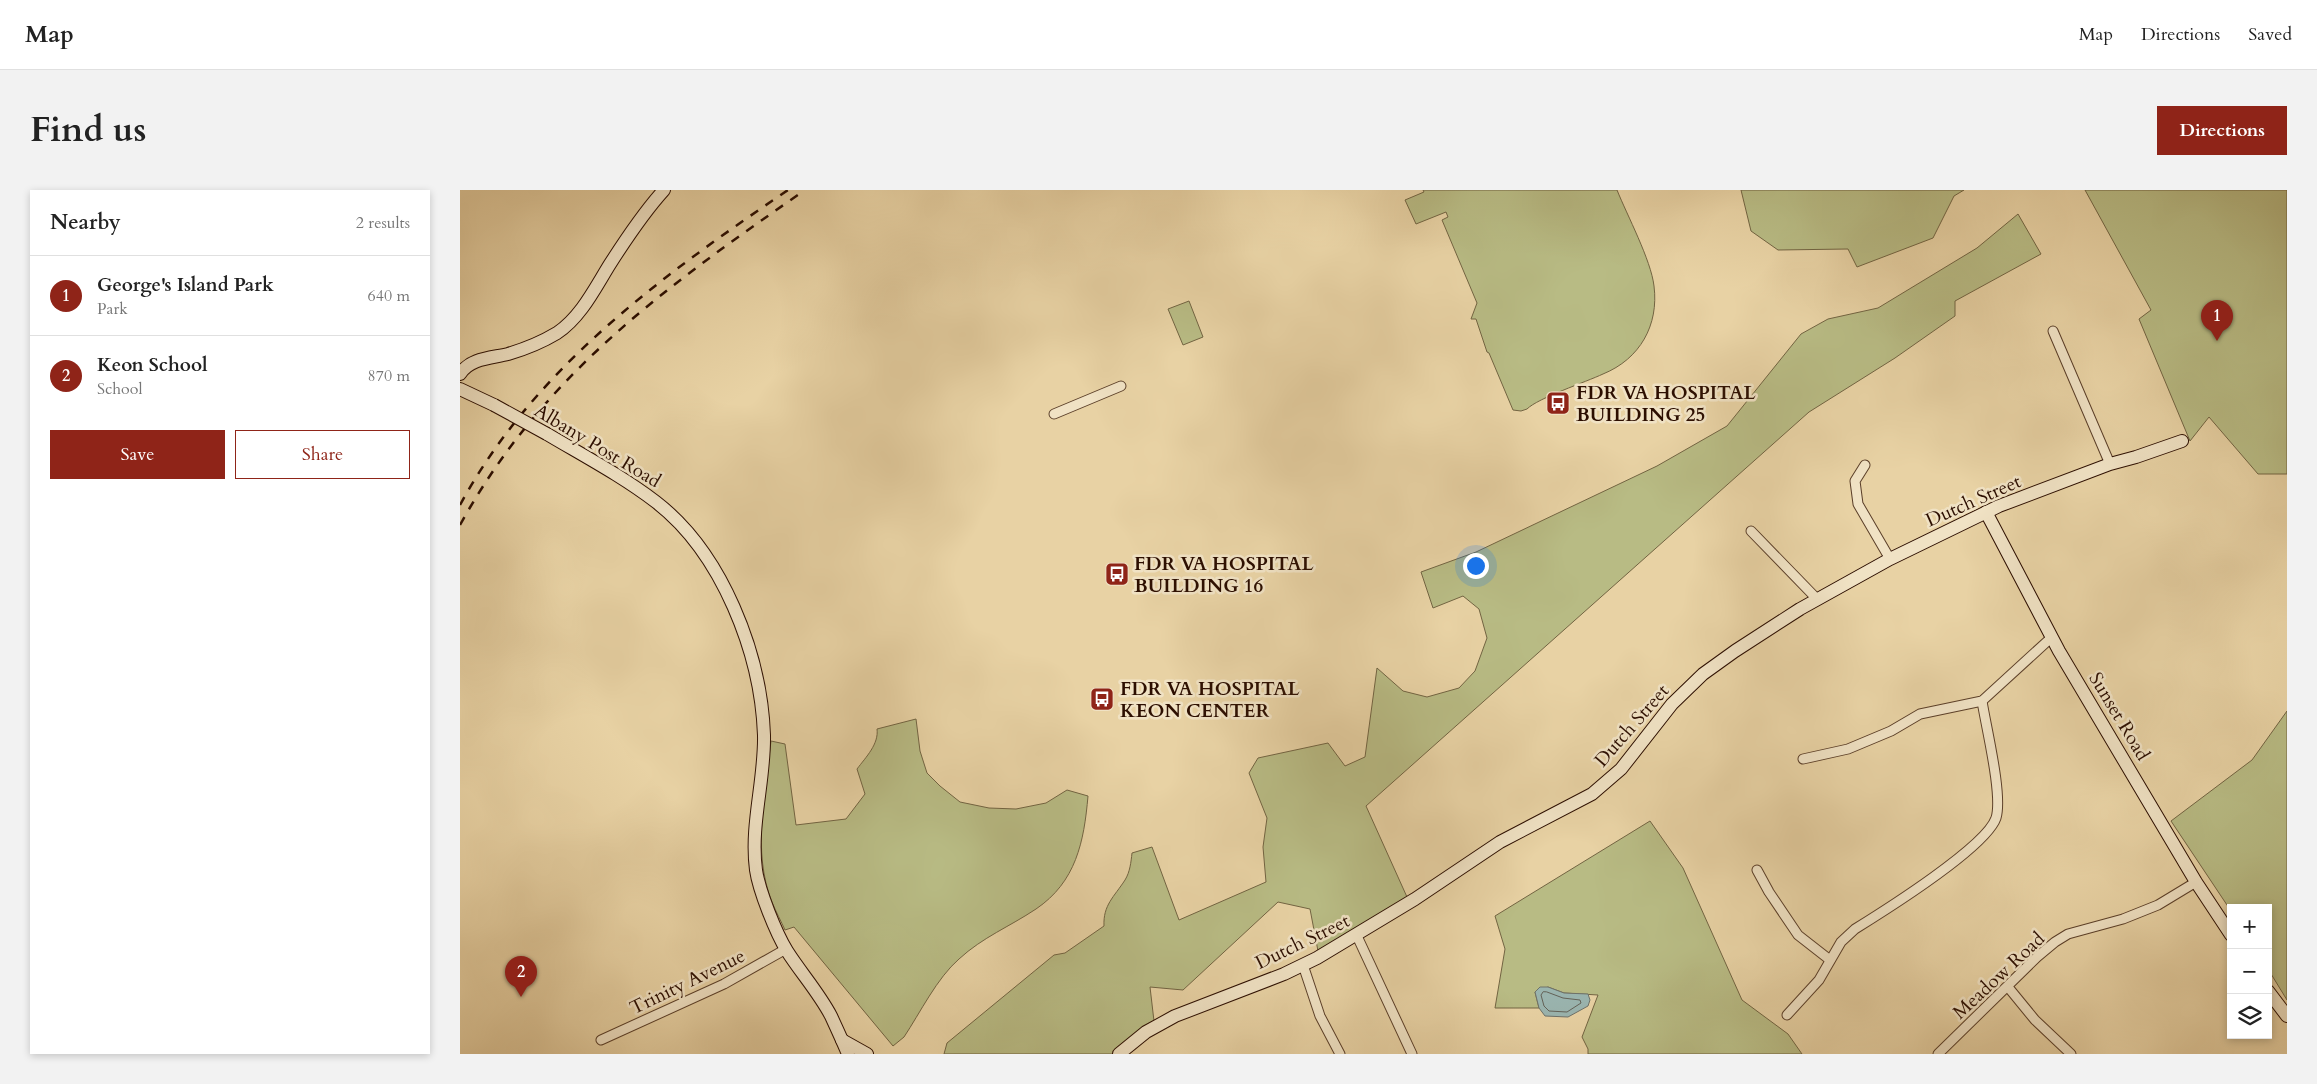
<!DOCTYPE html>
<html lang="en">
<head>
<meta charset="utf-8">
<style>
  body { margin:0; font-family:Cardo,serif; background:#f2f2f2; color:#222 }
  .controls { position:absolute; right:15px; bottom:15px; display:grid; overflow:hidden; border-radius:0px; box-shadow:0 2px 8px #0003 }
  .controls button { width:45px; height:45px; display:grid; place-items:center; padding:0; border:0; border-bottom:1px solid #e0e0e0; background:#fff; color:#222; font:25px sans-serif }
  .you { position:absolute; left:1015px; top:375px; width:18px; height:18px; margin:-12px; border:4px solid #fff; border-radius:50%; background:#1a73e8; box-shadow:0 0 0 8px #1a73e833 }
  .badge { display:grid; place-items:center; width:32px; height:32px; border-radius:50%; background:#8f2418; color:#fff; font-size:16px; font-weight:700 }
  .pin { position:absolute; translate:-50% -41px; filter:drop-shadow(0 1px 2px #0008) }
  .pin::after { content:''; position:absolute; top:26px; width:18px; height:15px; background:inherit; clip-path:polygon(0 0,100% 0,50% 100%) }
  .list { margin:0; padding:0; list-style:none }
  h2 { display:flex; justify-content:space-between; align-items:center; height:65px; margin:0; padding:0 20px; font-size:21px }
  h2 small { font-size:16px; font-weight:400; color:#767676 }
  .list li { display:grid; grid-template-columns:32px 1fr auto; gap:15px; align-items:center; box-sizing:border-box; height:80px; padding:0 20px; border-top:1px solid #e0e0e0 }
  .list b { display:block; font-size:19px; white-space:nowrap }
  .list p { margin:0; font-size:16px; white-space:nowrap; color:#767676 }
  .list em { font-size:16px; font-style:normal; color:#767676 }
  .actions { display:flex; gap:10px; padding:15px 20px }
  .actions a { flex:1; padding:11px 0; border:1px solid #8f2418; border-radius:0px; text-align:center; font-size:18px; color:#8f2418 }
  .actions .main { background:#8f2418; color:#fff }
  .icon { flex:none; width:28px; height:28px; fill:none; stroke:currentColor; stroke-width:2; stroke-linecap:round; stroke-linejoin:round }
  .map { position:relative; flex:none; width:1827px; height:864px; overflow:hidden; border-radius:0px }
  header { display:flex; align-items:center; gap:30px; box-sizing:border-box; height:70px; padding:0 25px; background:#fff; border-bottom:1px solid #e0e0e0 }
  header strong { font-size:24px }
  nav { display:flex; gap:28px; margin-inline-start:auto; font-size:18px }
  .intro { display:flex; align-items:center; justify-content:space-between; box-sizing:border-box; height:120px; padding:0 30px }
  h1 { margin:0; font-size:35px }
  .button { padding:12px 22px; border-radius:0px; background:#8f2418; color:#fff; font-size:18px; font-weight:700 }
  main { display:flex; gap:30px; padding:0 30px }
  aside { flex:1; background:#fff; border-radius:0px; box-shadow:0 2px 8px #0003 }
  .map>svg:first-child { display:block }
</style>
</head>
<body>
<header>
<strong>Map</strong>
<nav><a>Map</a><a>Directions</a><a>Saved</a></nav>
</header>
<div class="intro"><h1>Find us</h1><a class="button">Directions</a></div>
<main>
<aside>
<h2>Nearby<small>2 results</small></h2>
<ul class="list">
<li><span class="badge">1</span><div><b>George's Island Park</b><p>Park</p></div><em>640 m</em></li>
<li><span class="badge">2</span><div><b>Keon School</b><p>School</p></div><em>870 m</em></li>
</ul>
<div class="actions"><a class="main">Save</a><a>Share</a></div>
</aside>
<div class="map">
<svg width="1827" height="864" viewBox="0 0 1827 864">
  <rect width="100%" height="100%" fill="#e8d2a4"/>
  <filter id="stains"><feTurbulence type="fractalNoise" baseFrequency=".004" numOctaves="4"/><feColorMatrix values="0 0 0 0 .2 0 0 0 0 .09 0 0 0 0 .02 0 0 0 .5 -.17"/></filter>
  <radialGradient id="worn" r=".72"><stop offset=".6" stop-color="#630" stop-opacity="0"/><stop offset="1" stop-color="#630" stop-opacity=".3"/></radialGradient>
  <!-- green -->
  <g fill="#b8bb84" stroke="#726442">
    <path d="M963,0H1157C1167,25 1191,70 1194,96C1199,135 1180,169 1143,184C1126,192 1078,208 1067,219L1061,221L1053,220L1029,163L1027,162L1016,129H1011L1017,113L982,30L988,27L986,22L956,34L945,10L964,2Z"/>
    <polygon points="1281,0 1504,0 1494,6 1473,48 1397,77 1388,59 1318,60 1291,41"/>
    <polygon points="1625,0 1827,0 1827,284 1798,284 1749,227 1730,251 1679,129 1691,120"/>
    <path d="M1558,24L1581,64L1495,111V126L1435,168L1349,222L906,616L947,707L858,761L850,719L818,712L723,800L690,797L694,831L652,864H484L487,853L594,765L605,763L644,736C643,715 654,707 665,690C670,682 671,672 672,663L692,657L719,730L806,692L803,657L807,628L789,583L798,568L868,553L885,576L905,567L917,478L943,501L967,507L999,498L1015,481L1027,448L1019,419L1003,406L973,418L961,382L1016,362L1197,276L1267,236L1341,144L1368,129L1418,118L1517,58Z"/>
    <polygon points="729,111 743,147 723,155 708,119"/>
    <polygon points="1827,521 1827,810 1808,779 1808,718 1771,718 1771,721 1711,631 1792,570"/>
    <path d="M456,529L460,561L467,583L480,596L500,612L529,618L556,619L586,613L607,600L628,606C624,652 616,692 576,719C549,737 523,747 499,769C477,788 460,823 444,847L433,856L334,737L325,740C321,731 316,722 312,712C292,662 305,603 311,551L325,554L336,635L386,629L405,604L397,579C406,567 419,554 417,539Z"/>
    <polygon points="1190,631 1223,678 1282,810 1328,844 1342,864 1128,864 1128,859 1122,847 1138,805 1104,803 1088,797 1075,802 1079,818 1035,818 1045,759 1035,726"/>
  </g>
  <!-- water -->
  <polygon fill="#9ab5b0" stroke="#6e726a" points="1080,797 1088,797 1104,803 1128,804 1130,810 1128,816 1108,827 1085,826 1079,818 1075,802"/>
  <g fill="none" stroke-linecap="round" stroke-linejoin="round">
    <!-- shore -->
    <polygon stroke="#636258" stroke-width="1" points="1087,802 1103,808 1120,810 1121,813 1107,822 1089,821 1084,816 1081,805 1083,802"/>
    <!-- street casing -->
    <g stroke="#5b3f29" stroke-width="11">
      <g id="street">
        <polyline points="1593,141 1650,274"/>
        <polyline points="594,224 661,196"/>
        <polyline points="1405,275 1395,291 1398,314 1430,369"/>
        <polyline points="1291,341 1357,409"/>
        <polyline points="1343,569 1388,559 1431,541 1460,524 1522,511 1592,447"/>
        <polyline points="1297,680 1309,702 1338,745 1370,770"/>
        <polyline points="897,746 952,864"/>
        <polyline points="843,775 860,826 880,864"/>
        <polyline points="1548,797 1575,830 1611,864"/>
        <path d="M1327,825L1359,790L1381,752L1395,739C1424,721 1526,657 1536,628C1543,605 1526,537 1522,511"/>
        <polyline points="141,850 264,794 326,759"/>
        <polyline points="1478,864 1577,767 1595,752 1608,744 1663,729 1698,715 1736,692"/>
      </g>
    </g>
    <!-- secondary casing -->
    <g stroke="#2c0e00" stroke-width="14">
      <g id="secondary">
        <path d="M0,184C10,168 32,168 48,164C65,159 82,152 97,143C121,127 135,98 150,74C166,49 184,22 204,0"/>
        <polyline points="0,199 34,215"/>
        <path d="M87,244C124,266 162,286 196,312C262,363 301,463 304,545C305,590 290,635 296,680C299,701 316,743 327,761C341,783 359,803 371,826C377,839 383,852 388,864"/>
        <polyline points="1526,322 1599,461 1736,692 1771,745"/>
        <polyline points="1808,801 1827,826"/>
        <polyline points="382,850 407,864"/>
        <polyline points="659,864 686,842 715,826 824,784 857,768 955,709 1040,652 1132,604 1161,579 1212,514 1243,484 1275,461 1340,419 1430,369 1539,316 1650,274 1676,267 1722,251"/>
      </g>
    </g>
    <!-- street -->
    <use href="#street" stroke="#f0e2c4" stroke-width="9"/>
    <!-- secondary -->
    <use href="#secondary" stroke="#f0e2c4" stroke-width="12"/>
    <!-- rail -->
    <g stroke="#2c0e00" stroke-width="2.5" stroke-dasharray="9 9" stroke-linecap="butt">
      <path d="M0,315C74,178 203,85 328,0"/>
      <path d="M0,335C83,184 207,96 345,0"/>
    </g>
    <!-- secondary-bridge casing -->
    <g stroke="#2c0e00" stroke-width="14" stroke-linecap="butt">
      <polyline id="secondary-bridge" points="34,215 87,244"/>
    </g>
    <!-- secondary-bridge -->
    <use href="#secondary-bridge" stroke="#f0e2c4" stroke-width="12"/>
  </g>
  <!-- icons -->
  <defs>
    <g id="bus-square" transform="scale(1.25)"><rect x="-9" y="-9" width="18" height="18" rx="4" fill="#8f2418" stroke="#f0e2c4"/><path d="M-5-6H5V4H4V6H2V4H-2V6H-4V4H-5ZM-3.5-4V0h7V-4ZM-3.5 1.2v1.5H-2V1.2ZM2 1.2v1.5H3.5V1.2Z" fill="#fff"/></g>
  </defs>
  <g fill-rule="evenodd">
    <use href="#bus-square" x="1098" y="213"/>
    <use href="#bus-square" x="657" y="384"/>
    <use href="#bus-square" x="642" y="509"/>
  </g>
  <g text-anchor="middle" stroke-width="5" stroke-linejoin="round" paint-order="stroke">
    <!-- poi labels -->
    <g font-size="19" font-weight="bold" fill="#2c0e00" stroke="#f0e2c4" text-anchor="start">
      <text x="1116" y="209">FDR VA HOSPITAL<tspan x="1116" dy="22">BUILDING 25</tspan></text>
      <text x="674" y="380">FDR VA HOSPITAL<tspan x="674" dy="22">BUILDING 16</tspan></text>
      <text x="660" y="505">FDR VA HOSPITAL<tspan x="660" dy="22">KEON CENTER</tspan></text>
    </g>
    <!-- street labels -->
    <g font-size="19" fill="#2c0e00" stroke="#f0e2c4">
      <text transform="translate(138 255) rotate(31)" y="7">Albany Post Road</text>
      <text transform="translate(1513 310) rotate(-24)" y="7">Dutch Street</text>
      <text transform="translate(1660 526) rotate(59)" y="7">Sunset Road</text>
      <text transform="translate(1171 535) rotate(-49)" y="7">Dutch Street</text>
      <text transform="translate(842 751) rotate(-26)" y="7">Dutch Street</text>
      <text transform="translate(1538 785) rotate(-43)" y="7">Meadow Road</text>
      <text transform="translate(227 791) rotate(-26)" y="7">Trinity Avenue</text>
    </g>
  </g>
  <rect width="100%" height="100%" filter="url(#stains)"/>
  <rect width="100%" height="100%" fill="url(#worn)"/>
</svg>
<div class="controls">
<button>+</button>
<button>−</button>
<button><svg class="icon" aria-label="layers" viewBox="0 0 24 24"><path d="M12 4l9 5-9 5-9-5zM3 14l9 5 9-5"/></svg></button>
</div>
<div class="you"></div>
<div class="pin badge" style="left:1757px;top:151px">1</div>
<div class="pin badge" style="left:61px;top:807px">2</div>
</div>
</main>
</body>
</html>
